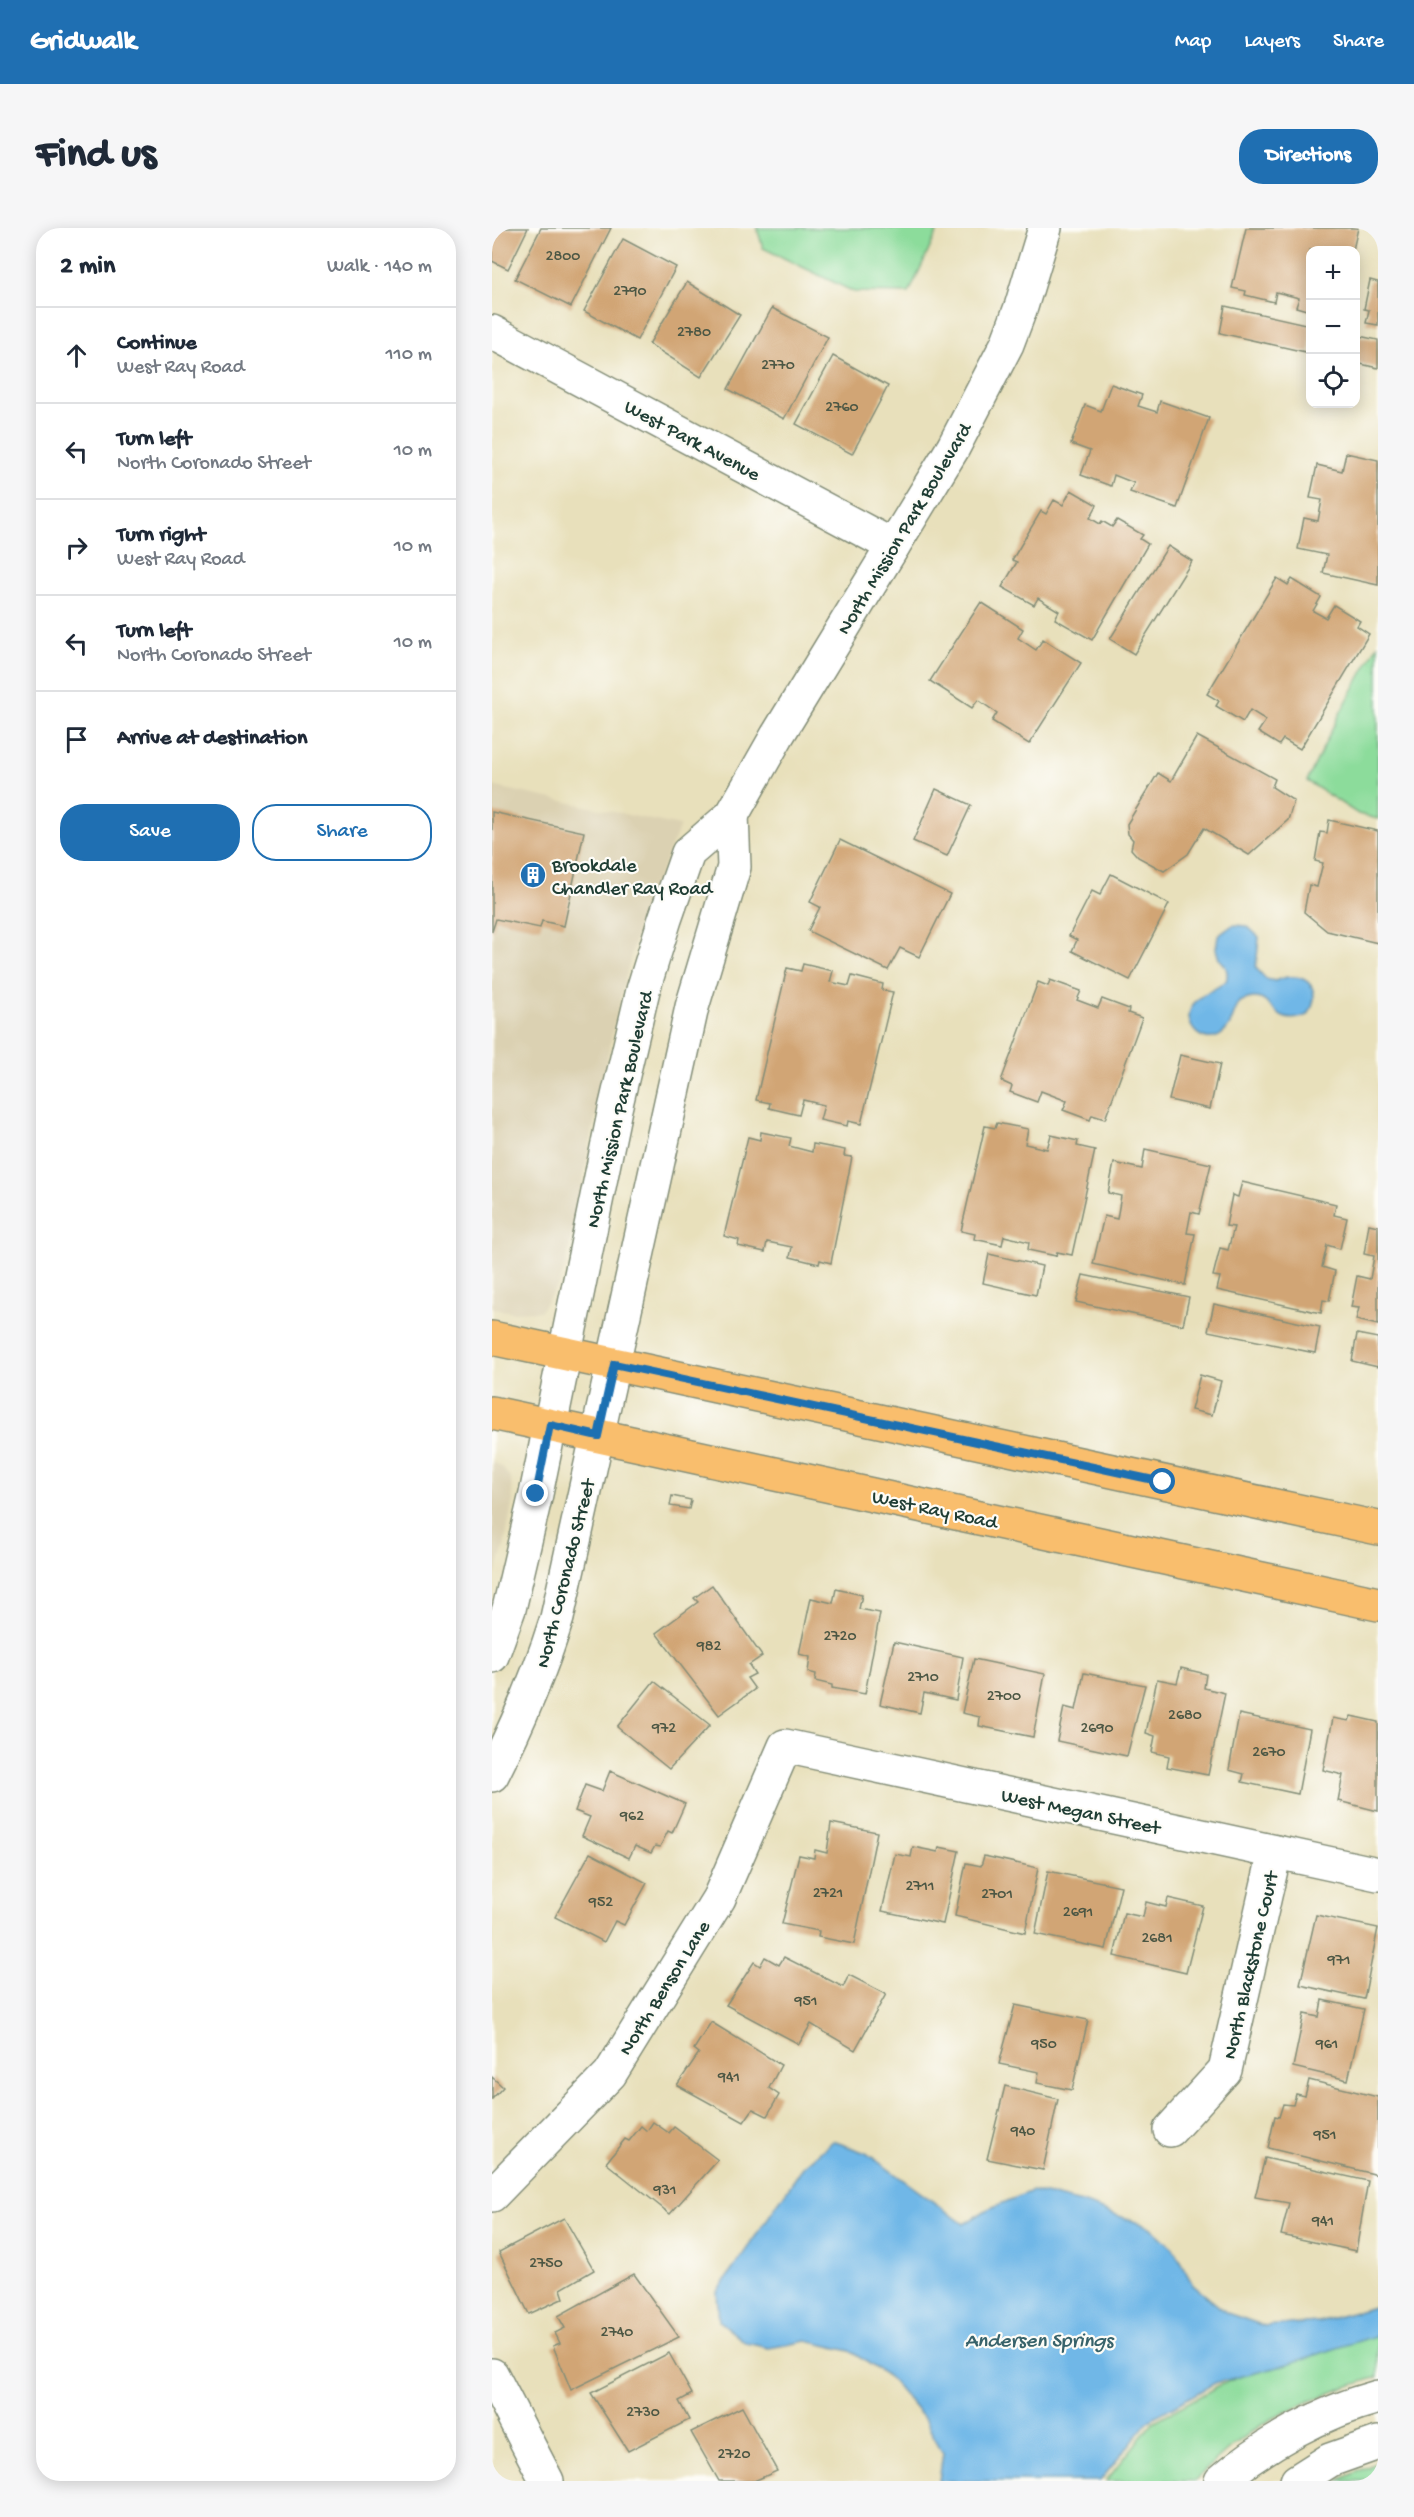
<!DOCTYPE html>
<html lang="en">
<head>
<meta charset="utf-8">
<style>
  body { margin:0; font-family:"Gochi Hand",sans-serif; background:#f6f6f7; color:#1f2937 }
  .controls { position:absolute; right:18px; top:18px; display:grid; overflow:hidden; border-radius:12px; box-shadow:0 3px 15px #0003 }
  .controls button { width:54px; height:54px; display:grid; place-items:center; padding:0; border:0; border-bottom:2px solid #e0e1e3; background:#fff; color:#1f2937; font:30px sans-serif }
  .stop { position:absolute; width:18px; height:18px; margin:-14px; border:4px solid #1f6fb2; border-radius:50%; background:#fff }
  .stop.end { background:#1f6fb2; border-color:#fff; box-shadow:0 2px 6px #0008 }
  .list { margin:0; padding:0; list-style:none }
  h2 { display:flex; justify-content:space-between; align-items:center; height:78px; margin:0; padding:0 24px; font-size:26px }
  h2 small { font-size:20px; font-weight:400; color:#747a83 }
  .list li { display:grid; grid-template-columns:39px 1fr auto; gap:18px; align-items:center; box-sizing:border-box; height:96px; padding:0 24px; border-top:2px solid #e0e1e3 }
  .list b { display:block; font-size:22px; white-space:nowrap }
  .list p { margin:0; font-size:20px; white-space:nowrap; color:#747a83 }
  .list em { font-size:20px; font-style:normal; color:#747a83 }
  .actions { display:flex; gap:12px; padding:18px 24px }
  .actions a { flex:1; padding:14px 0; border:2px solid #1f6fb2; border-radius:24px; text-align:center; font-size:21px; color:#1f6fb2 }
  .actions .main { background:#1f6fb2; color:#fff }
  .icon { flex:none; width:33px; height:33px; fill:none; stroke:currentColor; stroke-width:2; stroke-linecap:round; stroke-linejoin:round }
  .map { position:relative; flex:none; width:886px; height:2253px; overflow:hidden; border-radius:24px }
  header { display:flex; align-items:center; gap:36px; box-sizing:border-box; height:84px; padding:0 30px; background:#1f6fb2; color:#fff }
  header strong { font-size:28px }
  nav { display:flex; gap:33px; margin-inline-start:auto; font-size:21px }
  .intro { display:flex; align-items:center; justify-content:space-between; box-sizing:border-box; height:144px; padding:0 36px }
  h1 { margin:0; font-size:42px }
  .button { padding:15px 27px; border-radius:24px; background:#1f6fb2; color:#fff; font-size:21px; font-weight:700 }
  main { display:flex; gap:36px; padding:0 36px }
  aside { flex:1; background:#fff; border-radius:24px; box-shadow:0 3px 15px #0003 }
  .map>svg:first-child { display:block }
</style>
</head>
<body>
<header>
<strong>Gridwalk</strong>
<nav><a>Map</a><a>Layers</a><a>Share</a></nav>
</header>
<div class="intro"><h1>Find us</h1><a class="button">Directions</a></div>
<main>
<aside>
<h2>2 min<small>Walk · 140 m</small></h2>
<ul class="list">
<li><svg class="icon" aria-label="ahead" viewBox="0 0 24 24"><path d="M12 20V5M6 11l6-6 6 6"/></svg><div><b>Continue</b><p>West Ray Road</p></div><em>110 m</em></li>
<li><svg class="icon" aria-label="left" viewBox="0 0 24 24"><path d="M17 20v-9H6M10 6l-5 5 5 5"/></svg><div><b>Turn left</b><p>North Coronado Street</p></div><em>10 m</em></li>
<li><svg class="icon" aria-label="right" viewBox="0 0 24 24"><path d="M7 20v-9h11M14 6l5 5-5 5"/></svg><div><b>Turn right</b><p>West Ray Road</p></div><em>10 m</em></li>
<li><svg class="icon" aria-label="left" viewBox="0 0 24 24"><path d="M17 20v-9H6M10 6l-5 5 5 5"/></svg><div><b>Turn left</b><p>North Coronado Street</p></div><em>10 m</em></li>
<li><svg class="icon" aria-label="arrive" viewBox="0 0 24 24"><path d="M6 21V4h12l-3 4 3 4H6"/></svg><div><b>Arrive at destination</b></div></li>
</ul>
<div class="actions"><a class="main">Save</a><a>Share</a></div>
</aside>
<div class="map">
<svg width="886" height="2253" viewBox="0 0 886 2253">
  <rect width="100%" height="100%" fill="#fdfcf7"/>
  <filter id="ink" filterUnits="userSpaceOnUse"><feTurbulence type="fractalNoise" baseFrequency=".0167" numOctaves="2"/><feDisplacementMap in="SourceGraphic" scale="12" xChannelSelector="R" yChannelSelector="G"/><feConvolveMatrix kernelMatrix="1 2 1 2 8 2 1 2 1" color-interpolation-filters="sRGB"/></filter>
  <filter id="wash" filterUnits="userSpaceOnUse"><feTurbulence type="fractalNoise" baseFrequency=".008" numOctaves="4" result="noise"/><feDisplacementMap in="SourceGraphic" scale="24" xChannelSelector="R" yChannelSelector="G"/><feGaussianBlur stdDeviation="1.35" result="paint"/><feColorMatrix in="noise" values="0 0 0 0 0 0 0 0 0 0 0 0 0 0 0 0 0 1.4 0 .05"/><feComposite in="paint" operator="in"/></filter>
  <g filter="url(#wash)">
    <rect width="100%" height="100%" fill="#e8e0bb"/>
    <!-- built -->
    <g fill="#dbd1b2">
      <polygon points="0,558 188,598 146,699 122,798 74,1036 67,1056 48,1083 20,1084 0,1080"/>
      <polygon points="0,1233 11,1240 19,1252 21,1272 12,1319 0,1357"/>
    </g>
    <!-- green -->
    <g fill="#8cdc9b" stroke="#568c68" stroke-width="1.5">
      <polygon points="265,0 447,0 417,65 362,64 271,20"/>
      <polygon points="886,416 886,591 866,586 815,553 846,489"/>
      <path d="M886,2089V2149C849,2160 813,2173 778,2192C750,2208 725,2231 702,2253H614L661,2194L726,2158Z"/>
      <polygon points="886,2234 886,2253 845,2253"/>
    </g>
    <!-- water -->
    <g fill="#70b7e7" stroke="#487a8e" stroke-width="1.5">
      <path d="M741,697L755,698L767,709L764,740L774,751L783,753C811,740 833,759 816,787C774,804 785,756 748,774C740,785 741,798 730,806C712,820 689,797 700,778C709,764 723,763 734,753C737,745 734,736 727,731L724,721L726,708Z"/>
      <polygon points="341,1913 374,1925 472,1996 496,1981 540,1963 590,1975 658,1999 681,2020 701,2057 735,2085 773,2098 826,2094 886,2078 886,2107 783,2140 723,2155 657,2192 608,2253 447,2253 451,2225 431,2189 396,2148 358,2123 315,2113 277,2120 254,2115 227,2093 225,2064 311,1939"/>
    </g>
    <g id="blocks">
      <!-- building -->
      <g fill="#d1a575">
        <polygon points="0,0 36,0 16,41 0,33"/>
        <polygon points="49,0 119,0 79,79 23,51"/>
        <polygon points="754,0 866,0 861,22 818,22 818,83 804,79 807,70 784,64 782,74 753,67 754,63 740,60"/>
        <polygon points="131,11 184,39 145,112 92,83"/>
        <polygon points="878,52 886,54 886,97 874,95 877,82 872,81"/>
        <polygon points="195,54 248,87 209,149 157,116"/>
        <polygon points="733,78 818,97 818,125 728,105"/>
        <polygon points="280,80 336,109 292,191 236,161"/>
        <polygon points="867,108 886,112 886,140 864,135"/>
        <polygon points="341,128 396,158 360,226 304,196"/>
        <polygon points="619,156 650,167 646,178 665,184 668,173 717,190 685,280 638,264 642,255 622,247 619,258 589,247 598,223 579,216 593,177 609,183"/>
        <polygon points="854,225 886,232 886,357 831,345 835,327 806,321 812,290 826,293 830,272 818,270 825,237 850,243"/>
        <polygon points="579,262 605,277 598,290 608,296 610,293 620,299 625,292 651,307 648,311 656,316 600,412 563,391 567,383 546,370 542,377 510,359 525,334 520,332 549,283 554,286 562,272 571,277"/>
        <polygon points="676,318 700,333 642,426 618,411"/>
        <polygon points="785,350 796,357 800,351 829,369 821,383 834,390 842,377 868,393 865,398 877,406 808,521 791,511 787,517 766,504 774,492 758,482 751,494 724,478 727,473 715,466"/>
        <polygon points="489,374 531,401 526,410 544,422 551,411 589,435 537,516 500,493 505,485 486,472 480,480 438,453"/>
        <polygon points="705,508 783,551 780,559 802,573 796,592 757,627 712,600 696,626 672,643 646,629 639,621 641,612 636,606 635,596 666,545 679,553"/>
        <polygon points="444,561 479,577 455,628 421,613"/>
        <polygon points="0,584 92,604 72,698 50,693 48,700 4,691 0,704"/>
        <polygon points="837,592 886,603 886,715 835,703 812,684 817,657 825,659 831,635 823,633 828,604 835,605"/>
        <polygon points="348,612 458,666 427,729 408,720 396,742 316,703 328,679 318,674"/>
        <polygon points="619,646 677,676 638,752 580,723 585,712 577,708 600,663 608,667"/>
        <polygon points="311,736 341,743 338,754 357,758 360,748 391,756 390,762 401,764 369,896 356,893 355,898 328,892 332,877 311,872 307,887 277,880 278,875 264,872 295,740 309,743"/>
        <polygon points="558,752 589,763 585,772 606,780 610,771 637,781 636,785 650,790 613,891 600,887 598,892 571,882 575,873 549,863 545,874 518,864 520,858 509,853 546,754 556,758"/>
        <polygon points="688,827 728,836 718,881 677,872"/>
        <polygon points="505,895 536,901 533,916 555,921 559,907 586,913 585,918 603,922 580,1027 565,1024 564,1028 536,1022 537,1014 512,1008 510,1017 482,1011 483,1006 469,1003 493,898 503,900"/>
        <polygon points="269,904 299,910 297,918 320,924 321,916 353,922 352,928 360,929 339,1035 328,1032 327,1036 298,1029 300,1019 275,1014 273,1024 246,1018 247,1012 232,1008 256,909 268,912"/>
        <polygon points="653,921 719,936 707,986 699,984 695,1005 703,1006 693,1057 601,1036 612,988 625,991 629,968 616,965 622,935 650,941"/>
        <polygon points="750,954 844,976 842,987 855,990 848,1021 835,1017 830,1039 843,1043 837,1073 831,1072 829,1085 725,1062 728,1049 721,1048 728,1020 736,1022 742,999 734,998 740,967 746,969"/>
        <polygon points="877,996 886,998 886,1097 864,1092 867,1080 859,1079 865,1048 878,1051 882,1028 872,1026"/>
        <polygon points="497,1026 550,1038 544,1067 491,1055"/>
        <polygon points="591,1047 697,1069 691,1097 584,1074"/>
        <polygon points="722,1076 828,1099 823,1125 716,1103"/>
        <polygon points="865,1106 886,1110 886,1139 860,1133"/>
        <polygon points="708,1147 729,1153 720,1187 699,1182"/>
        <polygon points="180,1268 199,1272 197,1281 178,1278"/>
        <polygon points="220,1357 270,1428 257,1437 263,1446 255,1450 263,1461 227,1487 164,1405 206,1374 202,1370"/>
        <polygon points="344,1361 370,1367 367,1381 388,1385 373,1466 340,1460 340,1457 323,1453 324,1446 316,1444 318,1429 307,1426 319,1370 341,1375"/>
        <polygon points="402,1414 471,1429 464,1472 432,1465 428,1485 388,1476"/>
        <polygon points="482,1431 553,1446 541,1509 487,1498 488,1489 470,1485"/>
        <polygon points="689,1440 714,1446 712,1460 733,1465 716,1547 675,1539 677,1528 660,1524 663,1508 654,1505 665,1451 685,1455"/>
        <polygon points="592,1445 653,1457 635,1528 565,1513 572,1479 584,1482"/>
        <polygon points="162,1453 218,1497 177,1541 125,1499"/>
        <polygon points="747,1486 818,1501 806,1566 750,1554 752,1546 737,1542"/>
        <polygon points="859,1488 886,1494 886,1583 846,1573 851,1547 831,1542 841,1490 857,1493"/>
        <polygon points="118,1543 193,1576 180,1605 176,1603 168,1619 163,1618 159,1625 143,1618 137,1630 90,1608 98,1589 83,1583 93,1557 110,1563"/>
        <polygon points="339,1595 385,1604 362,1716 326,1709 327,1703 290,1696 307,1627 322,1630 323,1622 335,1625"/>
        <polygon points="421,1619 446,1624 447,1619 467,1623 451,1696 390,1683 403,1626 419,1629"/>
        <polygon points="98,1625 155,1655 132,1697 123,1693 112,1714 63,1689"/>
        <polygon points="492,1628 546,1640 533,1705 463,1688 474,1635 489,1638"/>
        <polygon points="556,1643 629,1658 614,1721 543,1706"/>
        <polygon points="676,1670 711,1678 694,1745 622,1728 632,1685 651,1689 654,1674 674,1679"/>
        <polygon points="824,1687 886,1700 872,1771 808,1757"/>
        <polygon points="273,1729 287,1737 292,1729 351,1759 357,1747 394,1766 363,1822 319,1796 307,1816 234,1777 262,1734 268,1738"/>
        <polygon points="830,1772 872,1781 856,1852 801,1839 812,1786 827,1789"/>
        <polygon points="523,1777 596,1792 580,1862 545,1855 547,1844 507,1836"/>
        <polygon points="219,1794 289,1837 277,1860 287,1867 275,1888 261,1881 252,1894 185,1857 207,1825 202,1821"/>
        <polygon points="0,1849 11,1859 0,1871"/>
        <polygon points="817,1852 886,1869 886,1947 776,1920 783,1888 787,1889 791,1876 801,1877 804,1866 813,1868"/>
        <polygon points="513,1858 566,1871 551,1942 495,1931"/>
        <polygon points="161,1894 177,1905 182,1899 226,1932 178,1986 114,1935 133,1911 137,1913 149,1898 155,1903"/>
        <polygon points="773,1930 876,1953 864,2023 789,2007 797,1975 763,1969"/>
        <polygon points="72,1990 102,2042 69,2061 72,2070 37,2086 7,2024"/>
        <polygon points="142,2046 187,2109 79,2162 61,2118 68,2115 63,2105 73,2100 66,2088"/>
        <polygon points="177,2125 200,2166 187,2173 197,2192 136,2223 99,2165"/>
        <polygon points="250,2179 285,2243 262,2253 227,2253 199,2204"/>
      </g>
    </g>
  </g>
  <g filter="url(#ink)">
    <use href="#blocks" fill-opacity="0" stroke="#848e78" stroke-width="1.5"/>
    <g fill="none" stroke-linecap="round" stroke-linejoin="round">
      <!-- minor casing -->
      <g stroke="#848e78" stroke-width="36">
        <g id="minor">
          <polyline points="0,104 401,318"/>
          <polyline points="0,1428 17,1381 44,1266 123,881 151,762 173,691 196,625 240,587 285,508 461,220 515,116 529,79 553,0"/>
          <path d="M0,1547C26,1496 48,1445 65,1390L200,779L242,639L240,587"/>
          <polyline points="678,1902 733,1842 783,1624"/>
          <polyline points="0,1967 118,1846 227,1670 293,1518 886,1646"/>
          <polyline points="0,2147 55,2253"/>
          <path d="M729,2253C773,2215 830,2184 886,2169"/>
          <polyline points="805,2253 838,2232 886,2215"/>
        </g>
      </g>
      <!-- major casing -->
      <g stroke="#848e78" stroke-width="36">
        <g id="major">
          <polyline points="0,1110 886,1300"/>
          <polyline points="0,1185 886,1376"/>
        </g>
      </g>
      <!-- minor -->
      <use href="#minor" stroke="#fff" stroke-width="33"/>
      <!-- major -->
      <use href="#major" stroke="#f9be6d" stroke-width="33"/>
    </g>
  </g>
  <g fill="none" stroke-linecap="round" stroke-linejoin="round" filter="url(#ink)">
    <!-- route -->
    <polyline stroke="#1f6fb2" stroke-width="8" points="44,1266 58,1197 106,1208 122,1136 671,1254"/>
  </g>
  <!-- icons -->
  <defs>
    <g id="building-disc" transform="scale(1.35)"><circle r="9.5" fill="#1f6fb2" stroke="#fdfcf7"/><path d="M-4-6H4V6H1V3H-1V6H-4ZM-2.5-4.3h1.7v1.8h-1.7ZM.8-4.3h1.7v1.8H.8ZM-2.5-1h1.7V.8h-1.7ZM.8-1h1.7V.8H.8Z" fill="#fff"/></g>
  </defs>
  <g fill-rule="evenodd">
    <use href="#building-disc" x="41" y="647"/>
  </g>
  <g text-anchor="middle" stroke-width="4.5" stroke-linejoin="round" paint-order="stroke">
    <!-- number labels -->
    <g font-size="16" fill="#4c5744">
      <text x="71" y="32">2800</text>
      <text x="138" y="67">2790</text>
      <text x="202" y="108">2780</text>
      <text x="286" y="141">2770</text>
      <text x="350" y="183">2760</text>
      <text x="348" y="1412">2720</text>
      <text x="217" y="1422">982</text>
      <text x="431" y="1453">2710</text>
      <text x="512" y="1472">2700</text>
      <text x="693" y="1491">2680</text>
      <text x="172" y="1504">972</text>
      <text x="605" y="1504">2690</text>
      <text x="777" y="1528">2670</text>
      <text x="140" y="1592">962</text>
      <text x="428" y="1662">2711</text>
      <text x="336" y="1669">2721</text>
      <text x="505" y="1670">2701</text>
      <text x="109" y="1678">952</text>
      <text x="586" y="1688">2691</text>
      <text x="665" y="1714">2681</text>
      <text x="847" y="1736">971</text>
      <text x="314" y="1777">951</text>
      <text x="552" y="1820">950</text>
      <text x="835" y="1820">961</text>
      <text x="237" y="1853">941</text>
      <text x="531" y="1907">940</text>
      <text x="833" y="1911">951</text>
      <text x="173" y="1966">931</text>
      <text x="831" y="1997">941</text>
      <text x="54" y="2039">2750</text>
      <text x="125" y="2108">2740</text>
      <text x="151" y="2188">2730</text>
      <text x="242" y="2230">2720</text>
    </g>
    <!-- street labels -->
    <g font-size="20" fill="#1f3d34" stroke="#fdfcf7">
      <text transform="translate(201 211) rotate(28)" y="7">West Park Avenue</text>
      <text transform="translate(411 300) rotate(-59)" y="7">North Mission Park Boulevard</text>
      <text transform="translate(126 881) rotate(-77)" y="7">North Mission Park Boulevard</text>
      <text transform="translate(443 1280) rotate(12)" y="7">West Ray Road</text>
      <text transform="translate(72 1345) rotate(-76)" y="7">North Coronado Street</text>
      <text transform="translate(589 1582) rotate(12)" y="7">West Megan Street</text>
      <text transform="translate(757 1737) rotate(-77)" y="7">North Blackstone Court</text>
      <text transform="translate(171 1759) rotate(-58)" y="7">North Benson Lane</text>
    </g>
    <!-- poi labels -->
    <g font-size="20" fill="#1f3d34" stroke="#fdfcf7" text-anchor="start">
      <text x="60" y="643">Brookdale<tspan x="60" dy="23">Chandler Ray Road</tspan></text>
    </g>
    <!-- water labels -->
    <g font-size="21" font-style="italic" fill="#37626a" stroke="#fdfcf7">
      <text x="547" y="2118">Andersen Springs</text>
    </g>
  </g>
</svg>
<div class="controls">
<button>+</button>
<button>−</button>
<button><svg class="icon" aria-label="locate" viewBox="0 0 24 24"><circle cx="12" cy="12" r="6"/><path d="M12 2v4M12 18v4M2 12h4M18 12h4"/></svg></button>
</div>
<div class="stop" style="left:671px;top:1254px"></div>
<div class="stop end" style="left:44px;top:1266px"></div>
</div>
</main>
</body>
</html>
